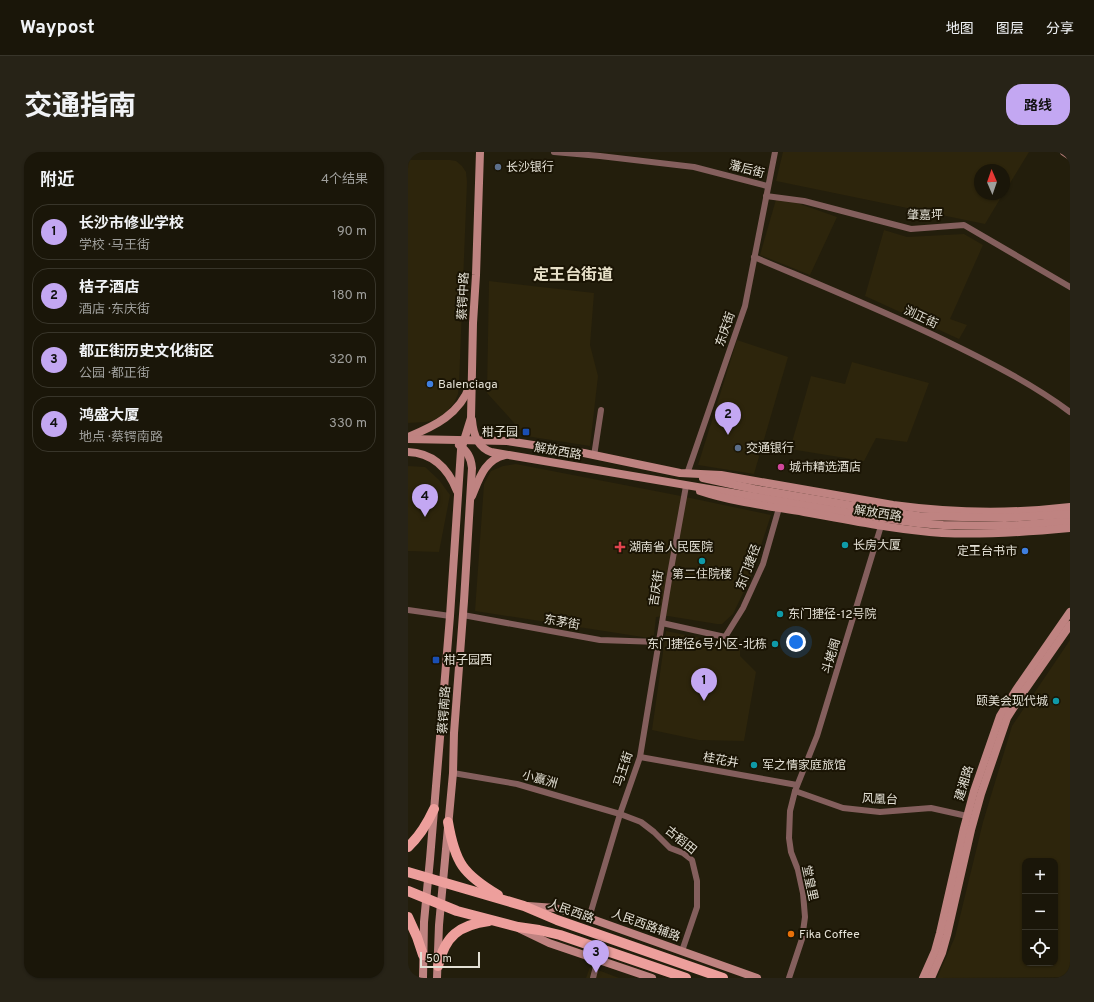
<!DOCTYPE html>
<html lang="zh">
<head>
<meta charset="utf-8">
<style>
  body { margin:0; font-family:Overpass,"Noto Sans SC",sans-serif; background:#272317; color:#f1f3f6 }
  .controls { position:absolute; right:12px; bottom:12px; display:grid; overflow:hidden; border-radius:8px; box-shadow:0 1px 3px #0004 }
  .controls button { width:36px; height:36px; display:grid; place-items:center; padding:0; border:0; border-bottom:1px solid #38352a; background:#1a1609; color:#f1f3f6; font:20px sans-serif }
  .compass { position:absolute; left:566px; top:12px; width:36px; height:36px; border-radius:50%; background:#1a1609; box-shadow:0 1px 3px #0004; rotate:358deg }
  .scale { position:absolute; left:12px; bottom:10px; width:60px; box-sizing:border-box; padding-left:4px; border:2px solid #e3e0d5; border-top:0; font-size:11px; line-height:14px; white-space:nowrap; color:#e3e0d5; -webkit-text-stroke:3px #1a1404; paint-order:stroke }
  .you { position:absolute; left:388px; top:490px; width:14px; height:14px; margin:-10px; border:3px solid #fff; border-radius:50%; background:#1a73e8; box-shadow:0 0 0 6px #1a73e833 }
  .badge { display:grid; place-items:center; width:26px; height:26px; border-radius:50%; background:#c3a7f2; color:#111; font-size:13px; font-weight:700 }
  .pin { position:absolute; translate:-50% -33px; filter:drop-shadow(0 1px 2px #0008) }
  .pin::after { content:''; position:absolute; top:21px; width:14px; height:12px; background:inherit; clip-path:polygon(0 0,100% 0,50% 100%) }
  .list { margin:0; padding:0; list-style:none }
  h2 { display:flex; justify-content:space-between; align-items:center; height:52px; margin:0; padding:0 16px; font-size:17px }
  h2 small { font-size:13px; font-weight:400; color:#9f9f9c }
  .list li { display:grid; grid-template-columns:26px 1fr auto; gap:12px; align-items:center; box-sizing:border-box; height:56px; margin:0 8px 8px; padding:0 8px; border:1px solid #38352a; border-radius:16px }
  .list b { display:block; font-size:15px; white-space:nowrap }
  .list p { margin:0; font-size:13px; white-space:nowrap; color:#9f9f9c }
  .list em { font-size:13px; font-style:normal; color:#9f9f9c }
  .icon { flex:none; width:22px; height:22px; fill:none; stroke:currentColor; stroke-width:2; stroke-linecap:round; stroke-linejoin:round }
  .map { position:relative; flex:none; width:662px; height:826px; overflow:hidden; border-radius:16px }
  header { display:flex; align-items:center; gap:24px; box-sizing:border-box; height:56px; padding:0 20px; background:#1a1609; border-bottom:1px solid #38352a }
  header strong { font-size:19px }
  nav { display:flex; gap:22px; margin-inline-start:auto; font-size:14px }
  .intro { display:flex; align-items:center; justify-content:space-between; box-sizing:border-box; height:96px; padding:0 24px }
  h1 { margin:0; font-size:28px }
  .button { padding:10px 18px; border-radius:16px; background:#c3a7f2; color:#111; font-size:14px; font-weight:700 }
  main { display:flex; gap:24px; padding:0 24px }
  aside { flex:1; background:#1a1609; border-radius:16px; box-shadow:0 1px 3px #0004 }
  .map>svg:first-child { display:block }
</style>
</head>
<body>
<header>
<strong>Waypost</strong>
<nav><a>地图</a><a>图层</a><a>分享</a></nav>
</header>
<div class="intro"><h1>交通指南</h1><a class="button">路线</a></div>
<main>
<aside>
<h2>附近<small>4个结果</small></h2>
<ul class="list">
<li><span class="badge">1</span><div><b>长沙市修业学校</b><p>学校 · 马王街</p></div><em>90 m</em></li>
<li><span class="badge">2</span><div><b>桔子酒店</b><p>酒店 · 东庆街</p></div><em>180 m</em></li>
<li><span class="badge">3</span><div><b>都正街历史文化街区</b><p>公园 · 都正街</p></div><em>320 m</em></li>
<li><span class="badge">4</span><div><b>鸿盛大厦</b><p>地点 · 蔡锷南路</p></div><em>330 m</em></li>
</ul>
</aside>
<div class="map">
<svg width="662" height="826" viewBox="0 0 662 826">
  <rect width="100%" height="100%" fill="#231e0c"/>
  <!-- built -->
  <g fill="#2d250c" fill-rule="evenodd">
    <polygon points="375,0 621,0 596,41 596,18 572,18 572,42 595,42 577,72 368,29"/>
    <polygon points="0,8 42,8 48,9 54,14 58,20 59,30 51,232 50,242 46,251 40,258 34,263 26,268 18,270 0,271"/>
    <polygon points="369,44 429,65 402,123 352,103"/>
    <polygon points="476,78 499,85 556,82 575,93 542,167 559,173 551,187 457,144"/>
    <polygon points="81,129 186,141 182,193 190,224 182,294 118,284 79,241"/>
    <polygon points="329,188 380,205 346,322 290,313"/>
    <polygon points="444,210 521,231 499,290 468,286 456,309 382,297 403,224 437,232"/>
    <polygon points="108,312 273,344 363,363 342,427 325,462 314,472 309,472 260,464 248,465 246,483 241,486 67,459 76,332 83,319 95,314"/>
    <polygon points="0,314 17,315 31,328 42,343 31,400 0,399"/>
    <polygon points="258,479 332,494 332,504 348,520 336,589 291,588 244,578"/>
    <path d="M662,488V825L529,826L547,785L575,670L604,574ZM617,709H647V811H617Z"/>
    <polygon points="182,815 211,826 178,826"/>
  </g>
  <g fill="none" stroke-linecap="round" stroke-linejoin="round">
    <!-- street -->
    <g stroke="#845f5d" stroke-width="6">
      <polyline points="146,0 192,4 286,15 359,34"/>
      <polyline points="358,44 396,49 503,77 556,73 662,135"/>
      <path d="M346,105C412,133 479,160 544,192C585,212 626,233 662,260"/>
      <polyline points="186,304 193,258"/>
      <polyline points="279,322 337,154 367,0"/>
      <polyline points="0,458 42,464"/>
      <polyline points="55,463 192,488 251,490"/>
      <polyline points="254,471 317,485 335,456 355,412 371,356"/>
      <polyline points="232,605 389,633"/>
      <polyline points="45,621 109,632 212,662 233,670 246,680 262,696 275,701 284,708 289,729 289,755 274,799"/>
      <polyline points="387,639 435,656 472,660 523,656 559,664"/>
      <polyline points="181,766 212,662 232,605 261,428 278,334"/>
      <polyline points="185,826 190,807"/>
      <polyline points="381,826 394,787 397,765 395,741 390,718 383,700 381,686 382,659 387,639 409,584 473,374"/>
    </g>
    <!-- secondary -->
    <g stroke="#bf8381" stroke-width="8">
      <polyline points="656,0 662,4"/>
      <path d="M64,268C65,281 69,295 83,300L473,366L510,371L535,373L597,374L662,369"/>
      <path d="M0,285C27,274 52,262 62,233"/>
      <path d="M0,287L99,289L176,301L272,321L313,323L485,353C544,361 603,362 662,355"/>
      <path d="M0,300C25,301 40,316 49,339"/>
      <polyline points="295,326 346,337 475,359 511,364 597,366 662,362"/>
      <path d="M292,339C325,350 361,354 396,360C442,368 488,378 534,381C577,383 620,380 662,376"/>
      <path d="M64,344C71,327 77,307 97,303"/>
      <polyline points="120,754 147,756 181,766 349,826"/>
      <polyline points="112,777 141,791 244,826"/>
      <polyline points="15,826 16,770 22,707 42,464 53,298 63,266 65,171 68,123 72,0"/>
      <path d="M29,826L31,773L45,621L46,581L56,449L64,316C63,305 59,299 51,293"/>
      <polyline points="515,826 527,799 532,781 556,676 566,639 592,564 608,538 662,460"/>
      <polyline points="523,826 534,801 539,783 563,678 573,642 599,566 614,542 662,473"/>
    </g>
    <!-- primary -->
    <g stroke="#ed9f9c" stroke-width="10">
      <path d="M40,670C47,711 55,722 90,743"/>
      <path d="M0,695C12,684 19,672 26,657"/>
      <polyline points="0,720 116,754 149,768 315,826"/>
      <polyline points="0,739 49,759 110,775 131,778 152,783 278,826"/>
      <polyline points="0,765 9,785 15,803"/>
      <path d="M30,814C37,784 51,773 81,769"/>
    </g>
  </g>
  <!-- markers -->
  <g fill="#5c6f8a" stroke="#1a1404" stroke-width="1.5">
    <circle cx="90" cy="15" r="4"/>
    <circle cx="330" cy="296" r="4"/>
  </g>
  <g fill="#3f7fe0" stroke="#1a1404" stroke-width="1.5">
    <circle cx="22" cy="232" r="4"/>
    <circle cx="617" cy="399" r="4"/>
  </g>
  <g fill="#1a4fb4" stroke="#1a1404" stroke-width="1.5">
    <rect x="114" y="276" width="8" height="8" rx="2"/>
    <rect x="24" y="504" width="8" height="8" rx="2"/>
  </g>
  <circle fill="#d1479c" stroke="#1a1404" stroke-width="1.5" cx="373" cy="315" r="4"/>
  <g fill="#0f9aa8" stroke="#1a1404" stroke-width="1.5">
    <circle cx="437" cy="393" r="4"/>
    <circle cx="294" cy="409" r="4"/>
    <circle cx="372" cy="462" r="4"/>
    <circle cx="367" cy="492" r="4"/>
    <circle cx="648" cy="549" r="4"/>
    <circle cx="346" cy="613" r="4"/>
  </g>
  <path fill="#e0444e" stroke="#1a1404" stroke-width="1.5" d="M210 389h4v4h4v4h-4v4h-4v-4h-4v-4h4z"/>
  <circle fill="#e8710a" stroke="#1a1404" stroke-width="1.5" cx="383" cy="782" r="4"/>
  <g text-anchor="middle" stroke-width="4" stroke-linejoin="round" paint-order="stroke">
    <!-- poi labels -->
    <g font-size="12" fill="#e3e0d5" stroke="#1a1404" text-anchor="start">
      <text x="98" y="19">长沙银行</text>
      <text x="30" y="236">Balenciaga</text>
      <text x="110" y="284" text-anchor="end">柑子园</text>
      <text x="338" y="300">交通银行</text>
      <text x="381" y="319">城市精选酒店</text>
      <text x="445" y="397">长房大厦</text>
      <text x="221" y="399">湖南省人民医院</text>
      <text x="609" y="403" text-anchor="end">定王台书市</text>
      <text x="294" y="426" text-anchor="middle">第二住院楼</text>
      <text x="380" y="466">东门捷径-12号院</text>
      <text x="359" y="496" text-anchor="end">东门捷径6号小区-北栋</text>
      <text x="36" y="512">柑子园西</text>
      <text x="640" y="553" text-anchor="end">颐美会现代城</text>
      <text x="354" y="617">军之情家庭旅馆</text>
      <text x="391" y="786">Fika Coffee</text>
    </g>
    <!-- street labels -->
    <g font-size="12" fill="#e3e0d5" stroke="#1a1404">
      <text transform="translate(339 17) rotate(15)" y="4">藩后街</text>
      <text x="517" y="67">肇嘉坪</text>
      <text transform="translate(55 144) rotate(-87)" y="4">蔡锷中路</text>
      <text transform="translate(513 165) rotate(25)" y="4">浏正街</text>
      <text transform="translate(317 177) rotate(-71)" y="4">东庆街</text>
      <text transform="translate(150 299) rotate(10)" y="4">解放西路</text>
      <text transform="translate(470 361) rotate(9)" y="4">解放西路</text>
      <text transform="translate(340 415) rotate(-69)" y="4">东门捷径</text>
      <text transform="translate(248 436) rotate(-81)" y="4">吉庆街</text>
      <text transform="translate(154 470) rotate(10)" y="4">东茅街</text>
      <text transform="translate(423 504) rotate(-73)" y="4">斗姥阁</text>
      <text transform="translate(36 558) rotate(-86)" y="4">蔡锷南路</text>
      <text transform="translate(313 608) rotate(10)" y="4">桂花井</text>
      <text transform="translate(215 617) rotate(-72)" y="4">马王街</text>
      <text transform="translate(132 627) rotate(16)" y="4">小赢洲</text>
      <text transform="translate(556 631) rotate(-73)" y="4">建湘路</text>
      <text transform="translate(472 647) rotate(2)" y="4">风凰台</text>
      <text transform="translate(273 688) rotate(39)" y="4">古稻田</text>
      <text transform="translate(402 731) rotate(78)" y="4">堂皇里</text>
      <text transform="translate(163 759) rotate(20)" y="4">人民西路</text>
      <text transform="translate(238 773) rotate(20)" y="4">人民西路辅路</text>
    </g>
    <!-- district labels -->
    <g font-size="16" font-weight="bold" fill="#e7e0c9" stroke="#1a1404">
      <text x="165" y="128">定王台街道</text>
    </g>
  </g>
</svg>
<div class="controls">
<button>+</button>
<button>−</button>
<button><svg class="icon" aria-label="locate" viewBox="0 0 24 24"><circle cx="12" cy="12" r="6"/><path d="M12 2v4M12 18v4M2 12h4M18 12h4"/></svg></button>
</div>
<svg class="compass" viewBox="-18 -18 36 36"><path d="M0-13l5 13h-10z" fill="#e53935"/><path d="M0 13l5-13h-10z" fill="#9f9f9c"/></svg>
<div class="scale">50 m</div>
<div class="you"></div>
<div class="pin badge" style="left:296px;top:549px">1</div>
<div class="pin badge" style="left:320px;top:283px">2</div>
<div class="pin badge" style="left:188px;top:821px">3</div>
<div class="pin badge" style="left:17px;top:365px">4</div>
</div>
</main>
</body>
</html>
